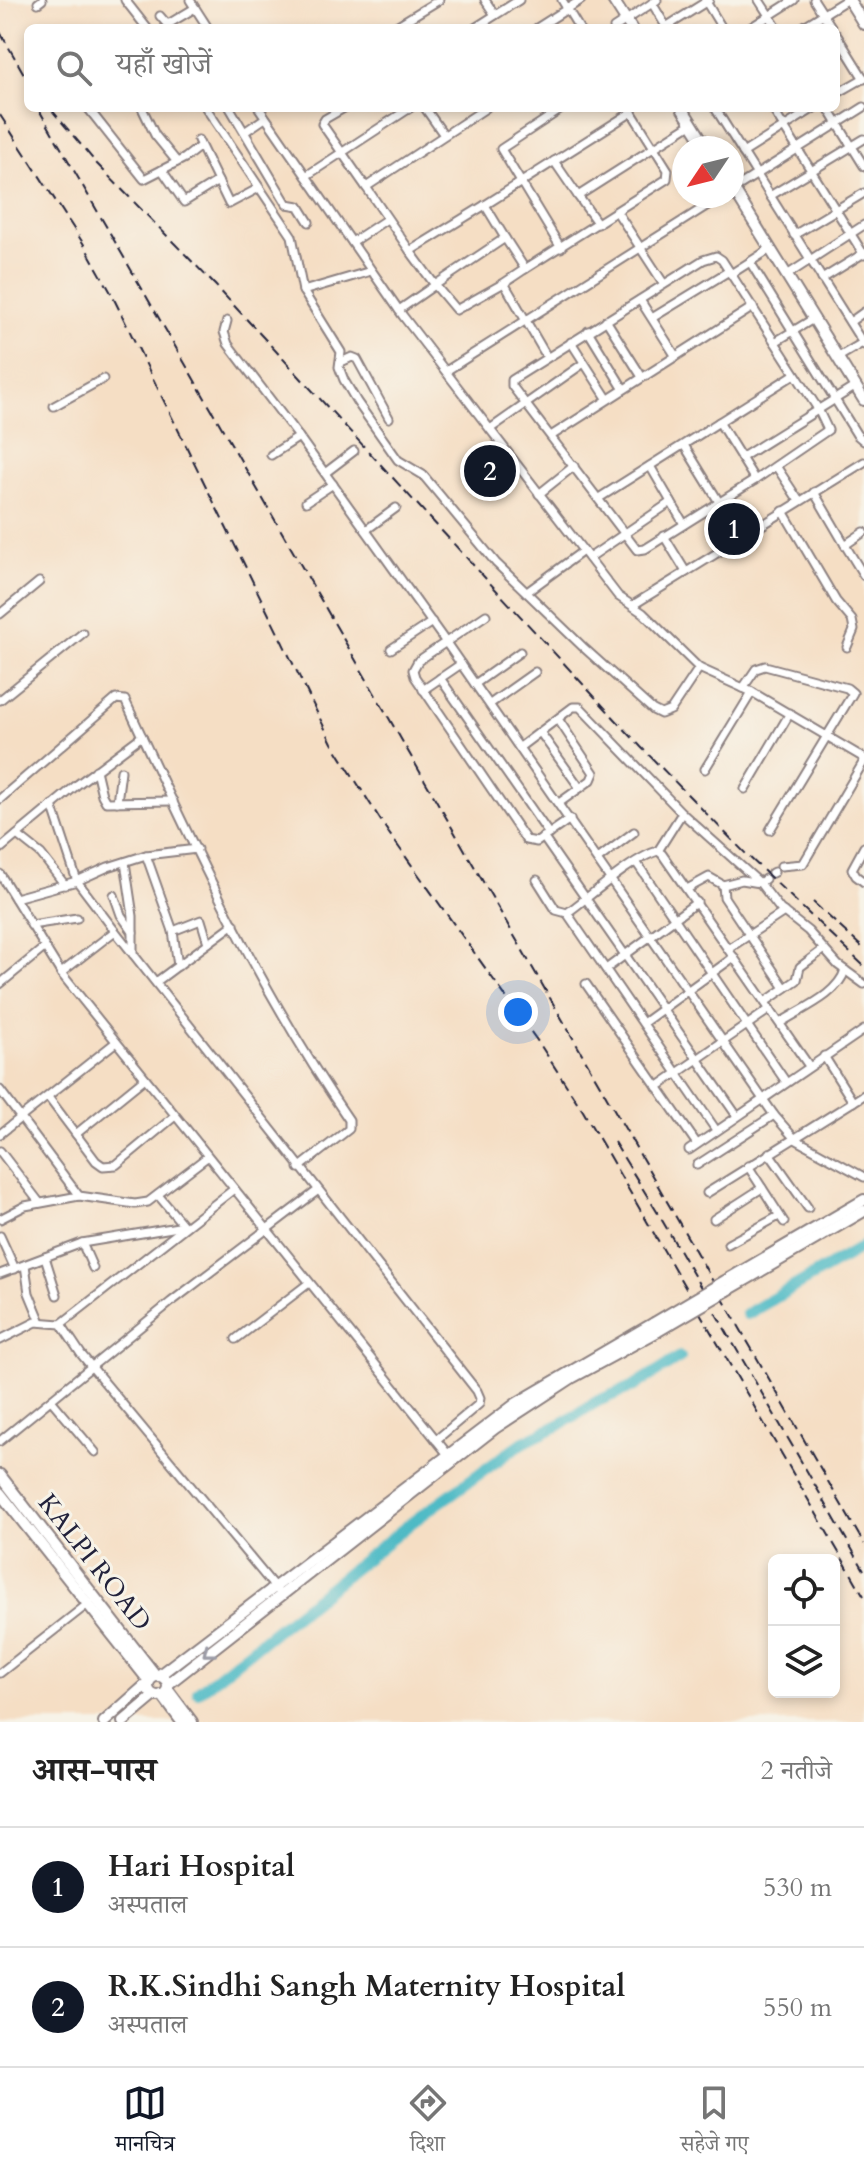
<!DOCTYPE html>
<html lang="hi">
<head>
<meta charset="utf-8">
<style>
  body { margin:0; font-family:Cardo,"Noto Serif Devanagari",serif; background:#f2f2f2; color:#222 }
  .controls { position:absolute; right:24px; bottom:24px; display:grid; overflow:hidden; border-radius:12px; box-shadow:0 4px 12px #0003 }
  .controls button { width:72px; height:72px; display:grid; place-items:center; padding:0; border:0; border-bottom:2px solid #e0e0e0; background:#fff; color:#222; font:40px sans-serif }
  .compass { position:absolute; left:672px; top:136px; width:72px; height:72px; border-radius:50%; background:#fff; box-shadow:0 4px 12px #0003; rotate:235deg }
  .you { position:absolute; left:518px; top:1012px; width:28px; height:28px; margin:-20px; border:6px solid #fff; border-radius:50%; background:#1a73e8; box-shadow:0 0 0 12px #1a73e833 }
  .badge { display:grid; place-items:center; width:52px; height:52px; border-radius:50%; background:#111827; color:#fff; font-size:26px; font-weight:700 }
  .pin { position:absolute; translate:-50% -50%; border:4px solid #fff; box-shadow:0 2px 8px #0006 }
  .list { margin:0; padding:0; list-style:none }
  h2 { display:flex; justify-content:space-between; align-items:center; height:104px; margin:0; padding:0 32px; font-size:34px }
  h2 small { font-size:26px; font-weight:400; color:#767676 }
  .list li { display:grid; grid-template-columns:52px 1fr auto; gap:24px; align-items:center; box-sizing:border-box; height:120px; padding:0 32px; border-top:2px solid #e0e0e0 }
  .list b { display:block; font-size:30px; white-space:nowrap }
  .list p { margin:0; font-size:26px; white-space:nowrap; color:#767676 }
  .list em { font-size:26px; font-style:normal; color:#767676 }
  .icon { flex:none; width:44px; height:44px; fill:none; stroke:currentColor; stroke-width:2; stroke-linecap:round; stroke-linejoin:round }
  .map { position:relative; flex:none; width:864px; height:1722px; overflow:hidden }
  .search { position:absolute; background:#fff; box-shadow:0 4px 12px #0003; left:24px; right:24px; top:24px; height:88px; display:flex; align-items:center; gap:20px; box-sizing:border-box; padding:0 28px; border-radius:12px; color:#767676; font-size:30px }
  .sheet { height:344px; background:#fff }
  nav { display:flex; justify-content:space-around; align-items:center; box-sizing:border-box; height:112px; border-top:2px solid #e0e0e0; background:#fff; font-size:22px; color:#767676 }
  nav a { display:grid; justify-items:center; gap:4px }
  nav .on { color:#111827 }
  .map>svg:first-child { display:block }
</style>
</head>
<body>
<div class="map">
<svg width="864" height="1722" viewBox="0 0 864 1722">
  <rect width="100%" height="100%" fill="#f7f3e8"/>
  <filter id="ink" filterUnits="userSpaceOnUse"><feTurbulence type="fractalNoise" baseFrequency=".0125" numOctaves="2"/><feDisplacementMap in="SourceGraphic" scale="16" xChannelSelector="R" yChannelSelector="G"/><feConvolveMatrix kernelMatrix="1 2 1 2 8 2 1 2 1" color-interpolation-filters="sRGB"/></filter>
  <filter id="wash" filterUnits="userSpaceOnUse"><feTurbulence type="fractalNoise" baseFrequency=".006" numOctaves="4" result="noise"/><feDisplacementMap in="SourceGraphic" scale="32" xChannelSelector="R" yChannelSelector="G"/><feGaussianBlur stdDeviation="1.8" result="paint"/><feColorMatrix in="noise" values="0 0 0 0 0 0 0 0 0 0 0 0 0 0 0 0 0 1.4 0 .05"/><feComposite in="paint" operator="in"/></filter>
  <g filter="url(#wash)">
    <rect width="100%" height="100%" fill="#f5dec4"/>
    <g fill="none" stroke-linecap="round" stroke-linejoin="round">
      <!-- river -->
      <g stroke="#4cb9c5" stroke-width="12">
        <polyline points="747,1314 864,1246"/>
        <polyline points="198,1692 411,1523 522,1443 561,1424 598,1401 634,1386 680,1357"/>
      </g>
    </g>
  </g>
  <g filter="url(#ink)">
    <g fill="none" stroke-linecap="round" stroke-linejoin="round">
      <!-- street casing -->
      <g stroke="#8c8080" stroke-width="11">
        <g id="street">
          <polyline points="125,0 147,28"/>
          <polyline points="190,0 208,28"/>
          <polyline points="485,0 495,15"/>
          <polyline points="562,0 579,28"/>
          <polyline points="705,0 722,28"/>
          <polyline points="759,0 777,28"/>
          <polyline points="814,0 832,28"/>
          <polyline points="38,3 42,0"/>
          <polyline points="652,3 667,28"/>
          <polyline points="160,16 166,23 170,23 195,8"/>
          <polyline points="666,27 709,0"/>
          <polyline points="393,28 439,0"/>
          <polyline points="475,28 519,0"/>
          <polyline points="537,28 581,0"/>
          <polyline points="614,28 657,0"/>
          <polyline points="750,28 794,0"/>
          <polyline points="801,28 846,0"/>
          <polyline points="836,34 864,79"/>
          <polyline points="836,94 864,78"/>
          <polyline points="88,108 144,179 185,158 199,147"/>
          <polyline points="142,108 155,135 177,162"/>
          <polyline points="206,108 292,236 303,291 371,271"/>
          <polyline points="230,108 287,204 299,206 309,222"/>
          <polyline points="259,108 403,316 618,596 643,613 699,668 752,692 864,758"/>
          <polyline points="344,108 325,119 322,124 366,187 486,108"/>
          <polyline points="425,108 444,135"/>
          <polyline points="715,108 864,345"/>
          <polyline points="772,108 864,255"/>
          <polyline points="828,108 864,166"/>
          <polyline points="246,131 265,118"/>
          <polyline points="198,140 229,204 259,188"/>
          <polyline points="743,153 814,108"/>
          <polyline points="554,161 578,196"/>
          <polyline points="162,170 184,202 218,181"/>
          <polyline points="306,176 410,108"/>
          <polyline points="366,187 410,251 485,205"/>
          <polyline points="732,190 864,107"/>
          <polyline points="770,196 864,139"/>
          <polyline points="617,212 664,284"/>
          <polyline points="598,224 578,196 691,124"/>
          <polyline points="794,235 864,193"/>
          <polyline points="505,238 485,205 632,112"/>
          <polyline points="352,242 387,219"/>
          <polyline points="561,248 501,149 563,108"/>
          <polygon points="716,256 722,260 818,409 828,430 755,480 645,549 637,550 525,403 512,386 512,380 703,260"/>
          <polyline points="750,262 857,435 864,441"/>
          <polyline points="525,269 667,179 668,170 629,108"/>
          <polyline points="731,274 770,249"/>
          <polyline points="787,275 864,225"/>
          <polyline points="822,279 864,253"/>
          <polyline points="504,283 525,269 505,238 435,285 456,310 504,283 547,357"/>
          <polyline points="303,291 341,352 339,367 344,380 357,402 398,460 423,475 496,563 583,647 653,710 661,714 671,710 699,668"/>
          <polyline points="640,300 675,355"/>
          <polyline points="399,310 435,285 410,251"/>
          <polyline points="652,318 729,271"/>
          <polyline points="606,320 642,377"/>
          <polyline points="227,321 224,332 228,344 299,437 445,641 774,1115 795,1139 864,1177"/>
          <polyline points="850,322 864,312"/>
          <polyline points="588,331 623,388"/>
          <polyline points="571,342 607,398"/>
          <polyline points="775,342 813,319"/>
          <polyline points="837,358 864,342"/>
          <polyline points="341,362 352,357 357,359 389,418"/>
          <polyline points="446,371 722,196"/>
          <polyline points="54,406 103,379"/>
          <polyline points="719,422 755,480"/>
          <polyline points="490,429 584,363"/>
          <polyline points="551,436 753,307"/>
          <polyline points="684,445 719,502"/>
          <polyline points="271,455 299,437"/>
          <polyline points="741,458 856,386"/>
          <polyline points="650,466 684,524"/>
          <polyline points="776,466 799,501"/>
          <polyline points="325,473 354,451"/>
          <polyline points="814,492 845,545 864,532"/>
          <polyline points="539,494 574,466"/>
          <polyline points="599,498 795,374"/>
          <polyline points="306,502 333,484"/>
          <polyline points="783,511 836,601 852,620 854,630 847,647"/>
          <polyline points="366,530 396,508"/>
          <polyline points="664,536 686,572"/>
          <polyline points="845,545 864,576"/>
          <polyline points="589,558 671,502"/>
          <polyline points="527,592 583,551"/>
          <polyline points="633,605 864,462"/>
          <polyline points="0,614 39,582"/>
          <polyline points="486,615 418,661 413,670 415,677 526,840 537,842 570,819"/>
          <polyline points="391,649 432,622"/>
          <polyline points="440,678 549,834"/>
          <polyline points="475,684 520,652"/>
          <polyline points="743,688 756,669 765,666 847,688 853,693 770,830"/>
          <polyline points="423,690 461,664"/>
          <polyline points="0,700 83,633"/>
          <polyline points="490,704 535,672"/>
          <polyline points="558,719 594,773 591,780 559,803"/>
          <polyline points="540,732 580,788"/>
          <polyline points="520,747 573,707 580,707 682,813 760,883 765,879"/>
          <polyline points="705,769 752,692"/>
          <polyline points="96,770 102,795 106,802 173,801"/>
          <polyline points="745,789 790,713"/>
          <path d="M0,799L116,699L125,700C192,844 259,990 349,1120V1129L299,1168"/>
          <polyline points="117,802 121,771"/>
          <polyline points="52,805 77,881 115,931 61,973"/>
          <polyline points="17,835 41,854 65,885"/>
          <polyline points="543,837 737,1116"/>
          <polyline points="864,847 852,869 856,876 864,882"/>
          <polyline points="0,849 78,784 142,736"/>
          <polyline points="658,851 682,813"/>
          <polyline points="146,855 173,931 178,966"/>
          <polyline points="598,859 634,832"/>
          <polyline points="125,862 133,916 133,954"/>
          <polyline points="636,862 786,1082"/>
          <polyline points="781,866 803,864 864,761"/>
          <polyline points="772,873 774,872"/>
          <polyline points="0,874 61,973 450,1457"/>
          <polyline points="537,880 556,910 567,913"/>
          <polyline points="723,885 724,897 785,988"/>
          <polyline points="687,889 709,877 723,885 742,880 760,883 780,909 808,931 838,965 864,984"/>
          <polyline points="114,895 121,915 133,932"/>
          <polyline points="15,898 77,881 108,867 146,855 197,849"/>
          <polyline points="31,925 77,918"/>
          <polyline points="115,931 477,1391 480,1398 479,1404 436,1440"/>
          <polyline points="173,931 201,920 208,943"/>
          <polyline points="728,949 784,912"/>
          <polyline points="606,969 697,902"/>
          <polyline points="156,982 234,924"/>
          <polyline points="0,984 44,948"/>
          <polyline points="586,984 697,1144"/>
          <polyline points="765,1002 797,980 800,967 824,949"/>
          <polyline points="643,1023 734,957"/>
          <path d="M780,1023C801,1009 838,995 845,970"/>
          <polyline points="824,1056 853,1102"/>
          <polyline points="657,1087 770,1009"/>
          <polyline points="0,1090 79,1196 135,1204 148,1202 207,1157"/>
          <polyline points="48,1097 96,1161 103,1166 116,1165 175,1116"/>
          <path d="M716,1130L567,913C588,898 634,857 658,851L662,854L809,1066"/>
          <polyline points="0,1134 116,1042"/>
          <polyline points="76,1134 145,1078"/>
          <polyline points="689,1150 864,1030"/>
          <polyline points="0,1151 39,1202"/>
          <polyline points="769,1153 808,1208"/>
          <polyline points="697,1165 774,1115"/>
          <polyline points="748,1166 784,1222"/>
          <polyline points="707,1193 864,1095"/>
          <polyline points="0,1219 25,1206 79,1196"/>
          <polyline points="714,1219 762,1188"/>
          <polyline points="0,1236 15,1269"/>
          <polyline points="82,1243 93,1268"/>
          <polyline points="728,1244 779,1216"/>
          <polyline points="45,1257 57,1295"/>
          <polyline points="25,1265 29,1293 41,1322"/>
          <polyline points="0,1274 82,1243 184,1226 158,1195"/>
          <polyline points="61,1324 234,1189"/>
          <polyline points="236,1339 309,1283"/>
          <polyline points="0,1340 36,1322 61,1324 81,1354 277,1590"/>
          <polyline points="51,1400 95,1452"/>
          <polyline points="0,1441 171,1302 317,1191"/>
          <polyline points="0,1673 89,1603"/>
        </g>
      </g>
      <!-- secondary casing -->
      <g stroke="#8c8080" stroke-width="14">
        <g id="secondary">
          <polyline points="613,0 631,28"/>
          <polyline points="849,0 864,24"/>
          <polyline points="682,108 707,148"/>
          <polyline points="732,187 864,400"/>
          <polyline points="725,1281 864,1200"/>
          <polyline points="728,1290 864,1211"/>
          <polyline points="0,1475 156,1676"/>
          <polyline points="0,1493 149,1681"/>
          <circle cx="158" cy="1686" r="10"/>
          <polyline points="158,1676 517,1403 654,1323"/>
          <polyline points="168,1684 495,1428 573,1377 658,1331"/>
          <polyline points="168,1690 192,1722"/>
          <polyline points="162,1695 182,1722"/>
          <polyline points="104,1722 148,1683"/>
          <polyline points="123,1722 154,1696"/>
        </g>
      </g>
      <!-- street -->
      <use href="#street" stroke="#fff" stroke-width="7"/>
      <!-- secondary -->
      <use href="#secondary" stroke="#fff" stroke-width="10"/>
      <!-- rail -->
      <g stroke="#22223b" stroke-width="2" stroke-dasharray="12 6" stroke-linecap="butt">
        <polyline points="0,32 28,81"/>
        <polyline points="38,108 864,1544"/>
        <polyline points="50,108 97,164 215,285 641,747 747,855 864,966"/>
        <polyline points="0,115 83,243 110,291 332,743 388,832 541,1046 583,1111 864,1596"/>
        <polyline points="813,902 864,949"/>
        <polyline points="614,1142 659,1215 864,1570"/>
      </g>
      <!-- secondary-bridge casing -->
      <g stroke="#8c8080" stroke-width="14" stroke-linecap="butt">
        <g id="secondary-bridge">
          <polyline points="654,1323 725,1281"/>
          <polyline points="658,1331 728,1290"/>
        </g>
      </g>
      <!-- secondary-bridge -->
      <use href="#secondary-bridge" stroke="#fff" stroke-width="10"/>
    </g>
    <!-- one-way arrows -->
    <defs><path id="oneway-chevron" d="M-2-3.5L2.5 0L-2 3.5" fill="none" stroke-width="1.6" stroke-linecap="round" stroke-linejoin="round" transform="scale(2)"/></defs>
    <use stroke="#9c9ca7" href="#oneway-chevron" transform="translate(208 1652) rotate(142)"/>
  </g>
  <g text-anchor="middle" stroke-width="6" stroke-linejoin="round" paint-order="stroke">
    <!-- street labels -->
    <g font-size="26" fill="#22223b" stroke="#f7f3e8">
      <text transform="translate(95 1562) rotate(52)" y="9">KALPI ROAD</text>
    </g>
  </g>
</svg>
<div class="controls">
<button><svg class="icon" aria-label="locate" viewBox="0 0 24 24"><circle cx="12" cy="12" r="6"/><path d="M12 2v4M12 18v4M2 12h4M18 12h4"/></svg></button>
<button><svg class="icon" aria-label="layers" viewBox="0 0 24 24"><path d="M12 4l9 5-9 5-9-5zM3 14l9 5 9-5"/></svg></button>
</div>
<svg class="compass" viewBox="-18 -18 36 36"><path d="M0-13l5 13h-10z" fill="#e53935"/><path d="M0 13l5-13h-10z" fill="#767676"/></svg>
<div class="you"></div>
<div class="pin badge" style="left:734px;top:529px">1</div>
<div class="pin badge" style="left:490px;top:471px">2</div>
<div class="search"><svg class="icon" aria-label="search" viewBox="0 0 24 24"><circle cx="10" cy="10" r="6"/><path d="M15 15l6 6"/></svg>यहाँ खोजें</div>
</div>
<section class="sheet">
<h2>आस-पास<small>2 नतीजे</small></h2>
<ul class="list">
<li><span class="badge">1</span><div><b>Hari Hospital</b><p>अस्पताल</p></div><em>530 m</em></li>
<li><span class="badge">2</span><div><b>R.K.Sindhi Sangh Maternity Hospital</b><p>अस्पताल</p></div><em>550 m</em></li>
</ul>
</section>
<nav>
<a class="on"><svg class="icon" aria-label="map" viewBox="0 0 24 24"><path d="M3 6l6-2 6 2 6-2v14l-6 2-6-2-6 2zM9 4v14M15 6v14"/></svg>मानचित्र</a>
<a><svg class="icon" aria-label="directions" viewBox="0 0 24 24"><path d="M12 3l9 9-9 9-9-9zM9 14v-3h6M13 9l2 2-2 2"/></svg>दिशा</a>
<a><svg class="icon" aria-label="saved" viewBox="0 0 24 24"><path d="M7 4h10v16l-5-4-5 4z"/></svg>सहेजे गए</a>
</nav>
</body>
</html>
